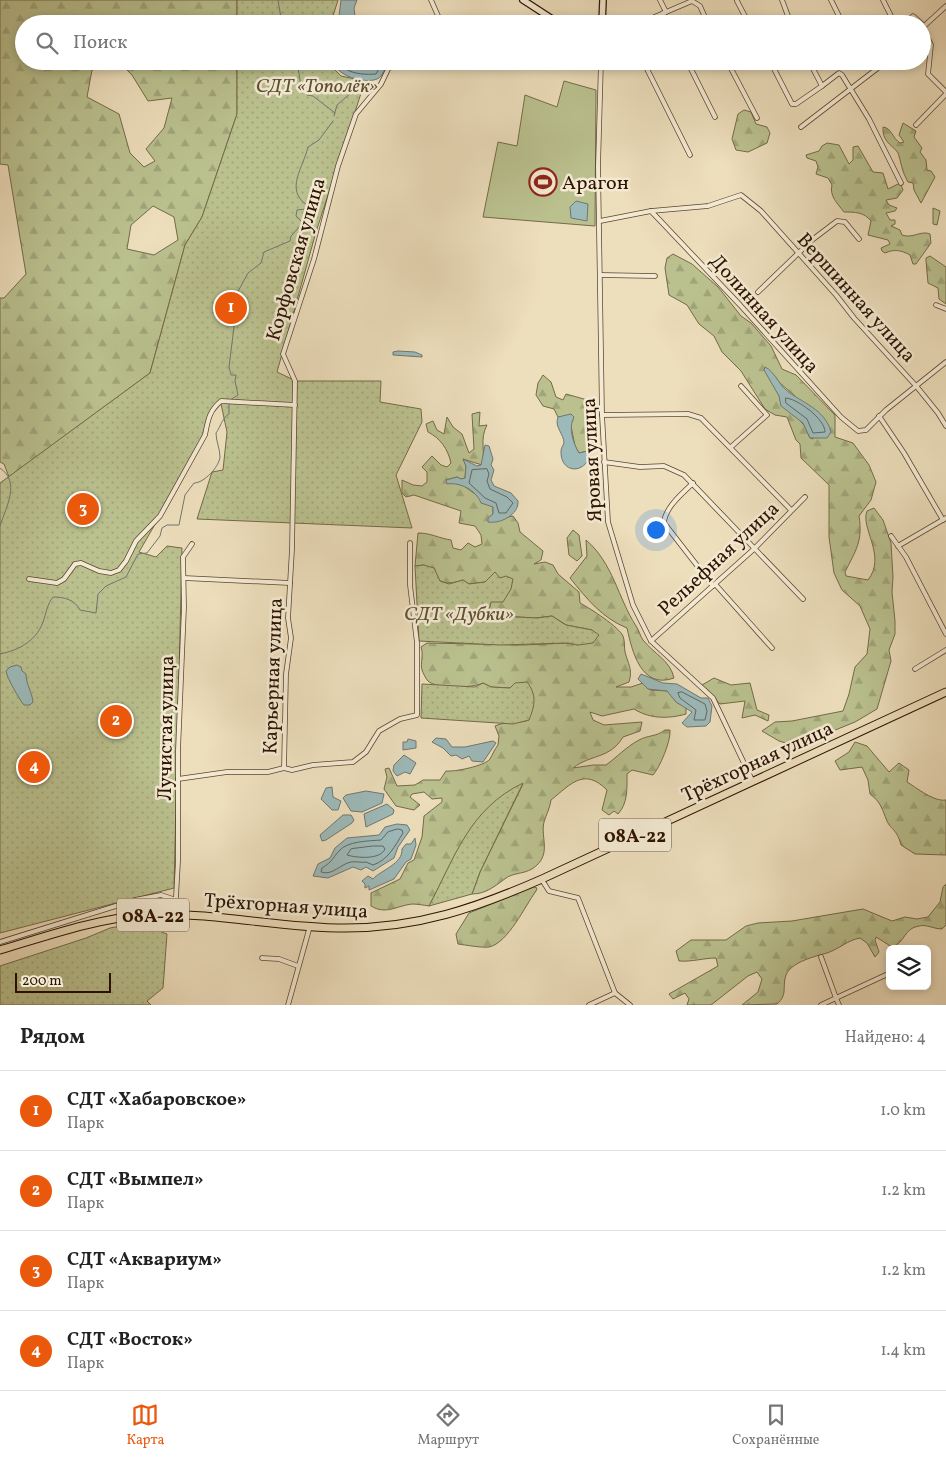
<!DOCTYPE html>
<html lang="ru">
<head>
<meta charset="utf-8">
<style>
  body { margin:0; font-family:Vollkorn,serif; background:#f6f6f6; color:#222 }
  .controls { position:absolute; right:15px; bottom:15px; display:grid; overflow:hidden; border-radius:8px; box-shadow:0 2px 8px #0003 }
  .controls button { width:45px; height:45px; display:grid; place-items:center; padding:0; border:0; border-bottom:1px solid #e0e0e0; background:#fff; color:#222; font:25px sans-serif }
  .scale { position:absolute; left:15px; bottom:12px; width:96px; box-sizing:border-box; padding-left:5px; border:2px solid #2d1200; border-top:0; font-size:14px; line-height:18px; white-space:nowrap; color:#2d1200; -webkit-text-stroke:4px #f3ead3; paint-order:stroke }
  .you { position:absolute; left:655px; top:529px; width:18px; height:18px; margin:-12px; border:4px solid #fff; border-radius:50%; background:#1a73e8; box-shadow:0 0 0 8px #1a73e833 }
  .badge { display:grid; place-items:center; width:32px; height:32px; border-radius:50%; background:#ea580c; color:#fff; font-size:16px; font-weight:700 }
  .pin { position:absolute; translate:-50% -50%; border:2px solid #fff; box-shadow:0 1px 5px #0006 }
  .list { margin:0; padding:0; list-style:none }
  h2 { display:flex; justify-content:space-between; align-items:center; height:65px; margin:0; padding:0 20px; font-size:21px }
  h2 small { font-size:16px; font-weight:400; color:#767676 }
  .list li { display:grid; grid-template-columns:32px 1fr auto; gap:15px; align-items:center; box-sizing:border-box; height:80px; padding:0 20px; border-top:1px solid #e0e0e0 }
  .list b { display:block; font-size:19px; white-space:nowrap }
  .list p { margin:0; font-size:16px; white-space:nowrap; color:#767676 }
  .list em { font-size:16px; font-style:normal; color:#767676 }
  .icon { flex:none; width:28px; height:28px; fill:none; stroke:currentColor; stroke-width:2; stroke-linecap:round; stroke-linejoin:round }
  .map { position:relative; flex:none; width:946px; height:1005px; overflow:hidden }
  .search { position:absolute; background:#fff; box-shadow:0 2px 8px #0003; left:15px; right:15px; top:15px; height:55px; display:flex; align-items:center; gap:12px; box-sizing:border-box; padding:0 18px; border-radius:28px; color:#767676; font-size:19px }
  .sheet { height:385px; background:#fff }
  nav { display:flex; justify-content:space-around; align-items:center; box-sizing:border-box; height:70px; border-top:1px solid #e0e0e0; background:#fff; font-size:14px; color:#767676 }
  nav a { display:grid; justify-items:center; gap:2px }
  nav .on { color:#ea580c }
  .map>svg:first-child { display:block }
</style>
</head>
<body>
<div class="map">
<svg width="946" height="1005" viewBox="0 0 946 1005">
  <defs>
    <pattern id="forest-firs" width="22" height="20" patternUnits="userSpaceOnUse" patternTransform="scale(1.25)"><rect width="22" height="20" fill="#bac18f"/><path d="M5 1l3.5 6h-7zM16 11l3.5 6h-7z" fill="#a0a57a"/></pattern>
    <pattern id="garden-dots" width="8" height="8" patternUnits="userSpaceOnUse" patternTransform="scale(1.25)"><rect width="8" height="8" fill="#bac18f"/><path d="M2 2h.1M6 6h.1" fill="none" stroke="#a0a57a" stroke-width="1.8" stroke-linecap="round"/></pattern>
  </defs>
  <rect width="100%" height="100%" fill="#eddebc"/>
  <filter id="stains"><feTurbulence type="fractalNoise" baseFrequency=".004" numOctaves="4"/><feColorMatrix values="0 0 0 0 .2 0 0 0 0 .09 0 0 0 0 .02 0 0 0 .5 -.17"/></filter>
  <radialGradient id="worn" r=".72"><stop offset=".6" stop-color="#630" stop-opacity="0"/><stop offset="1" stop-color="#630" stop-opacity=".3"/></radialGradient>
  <!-- grass -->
  <polygon fill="#bac18f" stroke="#746a48" points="564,81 596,90 595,226 483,217 498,142 517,146 525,95 557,107"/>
  <!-- forest -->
  <g fill="url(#forest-firs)" stroke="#746a48" fill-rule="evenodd">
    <path d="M0,0H237V24H24V61H237V114L202,217L185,245L150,373L9,477L4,464L0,462V298H4L26,274L8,165L0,164ZM121,64L132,75L148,101L172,98L164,128L146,149L155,161L144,167L130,153L119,114L87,97L92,70ZM153,206L174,217L178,240L154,255L127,249L131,225Z"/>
    <polygon points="744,110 751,112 756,124 767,127 770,133 767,143 748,152 736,150 732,139 738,114"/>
    <path d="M903,123L916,131L914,137L922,148L920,152L926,160L927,170L931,171L935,177L921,203L914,190L913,183L908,182C902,171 902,167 899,156C897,146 882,145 883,127C892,128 892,138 900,143L904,142L899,135Z"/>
    <path d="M827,143L839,145L849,164L853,160V147L858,146L873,172L883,173L888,189L898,184L901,185L903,190L897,198L886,200L889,205L897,208L895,211L886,213L890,220H895V224L891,226L900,230L902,235C913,239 921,230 930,234L931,243L916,264H913L910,255C901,250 894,249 885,253L882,251L881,248L890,244L888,240L868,235L871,221C864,212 855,212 844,212C838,204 829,196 832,185L828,178L816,174L818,167L816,161L807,158L806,155L819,151L822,146Z"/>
    <polygon points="933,208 940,211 937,225 933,224"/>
    <path d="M673,254L692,264L718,287L741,316L751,323L771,346L782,369L796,375L835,415V437L853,443L869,465L876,482L871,500L859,516C863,541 856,550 845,572L846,576L868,580C887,556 860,528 867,511L874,508L883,520L891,543L893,577L892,592L895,621V634L889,650L891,661L877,709L855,722L796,746L779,741L762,731L775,722L792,721L843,711L849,694L855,667L867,654L870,629L860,606L842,590L834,573L829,537V485L801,458L800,444L796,440L787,417L775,415L765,409L741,371L722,352L714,336L699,324L687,305L669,295L665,268L667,258ZM780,383L795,396L813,439L810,438C807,433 807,428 803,424C789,405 776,412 780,383Z"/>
    <polygon points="930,256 946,267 946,304 939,299 938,288 928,283 926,261 926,258"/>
    <path d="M543,375L551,382L556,397L563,400L566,394L591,401C598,415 598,428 597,444L592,450L579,453L575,446L569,416L558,417L554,409L543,406L536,395L538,383Z"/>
    <path d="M480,412L479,426L487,425C479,440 486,451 482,465L463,459L466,466L465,478L461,479L457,477L446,480L464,486L493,507V514L502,518L513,516L518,523L520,532L543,551L541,560L534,564L545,562L553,565L558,574L579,592L580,603C591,609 619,627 623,636C625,641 624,647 625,652C628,664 633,669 629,682L616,687H631L643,683L650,690L669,691L676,702L686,707V714C668,719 650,719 634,709L602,716L590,712L593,720L604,725L642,722L640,731L623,737C610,759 591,754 573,768L593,765H606C617,757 626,747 639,740C648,735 656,737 665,730H670C671,741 660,767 653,775L632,770L627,774C627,789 628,803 618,814L614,811L609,815L602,810L607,790C584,767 571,784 551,800C550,808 546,815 544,822C540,838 553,855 532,869C523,874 513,873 506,878C495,886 486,894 472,894L480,872L523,784C466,817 458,852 429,906C423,905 417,904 412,904C396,906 386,915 371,906V893L400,879L408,863L414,860L422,837L424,816L442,802V798L432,799L424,792L412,794L410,797L420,805L414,810L396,806L384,789L387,777L385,769L389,768L397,786L415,785L423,780H440L446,771C454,772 485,766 490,759C493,754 494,750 498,745L499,736L495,726C505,721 518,724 529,720L515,683L510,688L491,687L483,683C473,688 436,689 428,681C426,679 423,673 422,670C420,663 424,655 421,647L427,643L523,645L568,643L578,645L592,630L566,625L552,616L537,618L497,616L489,610L491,602L485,582L469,584L463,580C441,587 439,581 424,565L415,566L418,533C431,533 438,538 451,540L453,548L461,550L468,543L475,547L482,544L481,535L475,526L459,523L461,511L414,495L406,497L402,493V480L413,485L422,486L427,482V472L422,467L432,456L441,465L447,467L451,463C448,449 440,438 428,432L426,424L433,421L437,430L444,434L447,417L453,427L462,434L469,453L474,449L472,414Z"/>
    <polygon points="573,530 579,535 582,556 577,561 569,555 567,538"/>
    <path d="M586,540C613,563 618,598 636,626C639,630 640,636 643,640C654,654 670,660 674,678C641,690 632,651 627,628C602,618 587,599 570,578L587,556Z"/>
    <polygon points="714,678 731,685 750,683 757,710 769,715 768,721 755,715 742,718 745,701 720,704 702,685"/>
    <path d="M855,742L867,746L889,772L899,763L909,770L907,782C917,788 934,802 946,800V855L915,854L901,845C897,829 891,830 887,821C882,809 881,802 870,794L868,780L862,767L840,770L835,761L849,752Z"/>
    <path d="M946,884V925L942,929C934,929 926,924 919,926C904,928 905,943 892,947L876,937L875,940L879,952L875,957L867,943L860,938C848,940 839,949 827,953C816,956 791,962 786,975C782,986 788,995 777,1004L742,1005L758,992L762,979L757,972L748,976L711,1005H687L689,999L685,993L673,999L669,994L718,966L716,958C704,958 692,962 679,961L676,951L691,940H726L746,926L758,923L792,921L863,909L892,921L905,917L917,919L928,917L940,902L943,887Z"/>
    <path d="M534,887L537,888L536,891C525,906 508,943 489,947C482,948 466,945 458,944L456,934L469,913Z"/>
  </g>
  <!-- garden -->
  <g fill="url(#garden-dots)" stroke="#746a48">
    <polygon points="237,0 338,0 333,16 334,24 237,24"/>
    <polygon points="237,61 331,61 330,65 341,76 365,81 316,232 277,372 296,381 381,381 380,402 421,409 422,422 396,475 412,528 197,519 212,472 223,470 227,432 221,404 210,416 205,438 139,552 156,557 167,546 182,548 174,888 0,933 0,483 150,373 185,245 202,217 237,114"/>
    <polygon points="424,565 434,568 440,581 449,584 463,580 469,584 485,582 495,572 500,578 506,576 513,579 511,589 503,602 491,602 489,610 498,616 537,618 552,616 566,625 592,630 599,635 593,643 578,645 568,643 500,645 419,641 415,566"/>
    <path d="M527,682C537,695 535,705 529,720L513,724L421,718L422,684L475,687L483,683L491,687L510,688L515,683Z"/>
    <path d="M523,783L480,872L472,894L429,906C455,857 469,809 523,783Z"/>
    <polygon points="138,923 167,934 163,988 147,1001 151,1005 0,1005 0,966 86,938 110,928"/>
  </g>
  <!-- water -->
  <g fill="#9dbaba" stroke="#707770">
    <polygon points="341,0 357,0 354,8 356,24 338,24"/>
    <path d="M334,61H387L388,62C385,67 383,77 377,79C365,84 335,76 334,61Z"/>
    <polygon points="576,201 588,204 587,221 571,218 570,207"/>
    <polygon points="398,351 415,352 422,355 422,357 393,355 393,352"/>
    <path d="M765,367C774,371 778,383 786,390C802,403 825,409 831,432L827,438H810L803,423L781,406L779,396L764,370Z"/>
    <path d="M571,414L574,417C568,427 573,443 579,453L588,451L591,453C585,476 560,473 561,451C561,448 563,446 564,443C564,434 554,427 558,417Z"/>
    <path d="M485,445L489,446L493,459L491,465L494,470L491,480L494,486L511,493L518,501C519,515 500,524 488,522V518L493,514V507L481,503C476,490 460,482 447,484L446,480L457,477L461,479L465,478L466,466L463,459L477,466L481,465Z"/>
    <path d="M17,665L21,667L22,671L26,674C26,684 32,692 33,702L30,705H24C19,699 7,678 6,671L10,667Z"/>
    <polygon points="641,674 663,683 677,684 701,698 708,698 712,706 710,722 706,726 687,727 682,723 692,712 676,702 667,691 648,689 638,679"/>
    <polygon points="436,738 446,739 452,747 465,747 493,741 496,743 483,762 472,761 469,756 462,759 456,755 451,756 443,748 432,742"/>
    <polygon points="408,739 416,741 416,748 403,750 403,742 407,742"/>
    <polygon points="404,755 416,763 410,774 405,772 397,776 393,771 394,765"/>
    <polygon points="332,787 333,797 341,801 338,810 332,810 321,799 326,788"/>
    <polygon points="366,791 384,794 382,803 362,812 351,811 343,798 346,795"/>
    <polygon points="387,804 394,810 393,814 366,827 364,814"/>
    <polygon points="343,815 351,815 354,820 352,823 326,840 322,841 320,835"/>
    <polygon points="397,824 407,825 410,830 398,847 394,858 373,871 366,867 361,870 353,867 328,878 313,876 318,864 330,858 335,848 347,838 379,835 385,827"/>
    <path d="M415,838L416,845L411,859L406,862L394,879L369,890V886L365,888V884L362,881L368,876L373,879C381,870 403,864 402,849L406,844H411Z"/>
  </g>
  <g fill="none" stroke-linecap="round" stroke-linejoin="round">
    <!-- shore -->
    <g stroke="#65665d" stroke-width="1">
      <path d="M339,61C344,74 364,75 376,74L383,61"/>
      <path d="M786,398C798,399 825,419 825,432L813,433L807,419L786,403Z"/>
      <polygon points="487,469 489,474 487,481 490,489 507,497 513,503 506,513 499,513 496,503 485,498 469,483 472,470"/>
      <polygon points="682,692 705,704 707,711 705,720 694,720 696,710 680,698 678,693"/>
      <path d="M398,829L402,830L403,833C395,846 388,860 373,865L366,862C361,863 356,861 351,862C340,864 333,876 321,872L322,868C333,861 331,860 339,851C347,841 369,841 381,840L388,832Z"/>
      <path d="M373,846H383L385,849C380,860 357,858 347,855L351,849Z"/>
    </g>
    <!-- stream -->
    <g stroke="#707770" stroke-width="1">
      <polyline points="278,0 282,24"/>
      <polyline points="281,61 298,67 301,87 307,95 313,96 335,113"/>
      <polyline points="334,116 337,105 352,92 355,78"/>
      <path d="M230,400L238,395L235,381L236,375H231L229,367L236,311V295L248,273L261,263L264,252L290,241L291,236L303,223L296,216L297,210L306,209L307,205C284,190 304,166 308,147L319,140L333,121"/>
      <path d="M0,468C21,482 6,507 0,526"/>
      <path d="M0,654C20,650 38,640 44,619C47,610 47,605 53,597C65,597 75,600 80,610L96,613L98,594L106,586L126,577L138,554L147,553L160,536L162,528L167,525H179L185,495L194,483C204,483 219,467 220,457C220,449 216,441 216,433C221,426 222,418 229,414V404"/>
    </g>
    <!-- street casing -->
    <g stroke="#5d452f" stroke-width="5.5">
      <g id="street">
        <polyline points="431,0 439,18 437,24"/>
        <polyline points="660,0 666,12"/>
        <polyline points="782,0 791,24"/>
        <polyline points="831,0 843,24"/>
        <polyline points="883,0 895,24"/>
        <polyline points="737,1 749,24"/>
        <polyline points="663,13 668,24"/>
        <polyline points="638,24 692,1 700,6 708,24"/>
        <polyline points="904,24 913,16 922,24"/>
        <polyline points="922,25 931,45 928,74 946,92"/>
        <polyline points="922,28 946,6"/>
        <polyline points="601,61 598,166 602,415 608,522 633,605 651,641 713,698 752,780"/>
        <polyline points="643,61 690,155"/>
        <polyline points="687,61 715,117"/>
        <polyline points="727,61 757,118"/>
        <polyline points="770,61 792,104 796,104 822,86"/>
        <polyline points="809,61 822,86 839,73 842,75 869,119 901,183"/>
        <polyline points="916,125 946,94"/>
        <polyline points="801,127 887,61"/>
        <polyline points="651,211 740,305 841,417 858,431 866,430 886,410 946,362"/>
        <polyline points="600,221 651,211 708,206 741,195 761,211 836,295 854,318 917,387 938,413 946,426"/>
        <polyline points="600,275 655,276"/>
        <polyline points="758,292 812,240 837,221 845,222 859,239"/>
        <polyline points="936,305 946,309"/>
        <polyline points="602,415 688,414 701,418 791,510"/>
        <polyline points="879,416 904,453 943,520"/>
        <polyline points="731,447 767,415 741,386"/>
        <polyline points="604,462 640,467 664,466 684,475 803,599"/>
        <path d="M693,483C683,493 665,507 664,523L713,586"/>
        <polyline points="891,536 906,557 946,634"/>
        <polyline points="898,546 946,518"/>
        <polyline points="184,578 290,583"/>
        <path d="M29,579L57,583L64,579L75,564L81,563L99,571L111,573L119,570L126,561L136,541L160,516L205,435C208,420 209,411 221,401L295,405"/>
        <polyline points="715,584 772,648"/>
        <polyline points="651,641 754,549 805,497"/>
        <polyline points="915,669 946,650"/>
        <polyline points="284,768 286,674 291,638 288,618 292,549 295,381 283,354 314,259 338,166 356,114 381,84 392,61"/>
        <polyline points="284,768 292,770 313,765 353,762 366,752 379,731 400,719 417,715 417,643 410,585 410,543"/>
        <polyline points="178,779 227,772 268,772 284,768"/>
        <polyline points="542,880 549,891 578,898 615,993 630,1005"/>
        <polyline points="175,915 178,861 178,750 184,607 183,557 192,544"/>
        <polyline points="0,942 135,900 161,895 176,900"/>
        <polyline points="821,957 836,998 890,973"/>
        <polyline points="262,958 279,959 298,966"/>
        <polyline points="288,1005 310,926"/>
        <polyline points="589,1005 615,993"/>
        <polyline points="821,1005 836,998 839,1005"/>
      </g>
    </g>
    <!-- secondary casing -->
    <g stroke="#2d1200" stroke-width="8">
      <g id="secondary">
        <polyline points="523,0 560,24"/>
        <polyline points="602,24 603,0"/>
      </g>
    </g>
    <!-- highway casing -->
    <g stroke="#2d1200" stroke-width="9">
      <path id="highway" d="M0,950C47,936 95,919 144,915C211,911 277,928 345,928C418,928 476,908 542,879L946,692"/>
    </g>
    <!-- street -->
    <use href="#street" stroke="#f3ead3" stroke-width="4"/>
    <!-- secondary -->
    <use href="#secondary" stroke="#f3ead3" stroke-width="5.5"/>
    <!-- highway -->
    <use href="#highway" stroke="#eddebc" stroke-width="7"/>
  </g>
  <!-- icons -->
  <defs>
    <g id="stadium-ring" transform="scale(1.4375)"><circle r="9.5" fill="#f3ead3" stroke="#8f2418" stroke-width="1.5"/><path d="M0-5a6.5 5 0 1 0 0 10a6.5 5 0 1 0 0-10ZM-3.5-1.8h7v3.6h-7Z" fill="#8f2418"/></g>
  </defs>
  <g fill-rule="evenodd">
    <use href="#stadium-ring" x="543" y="182"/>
  </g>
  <g text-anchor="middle" stroke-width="5" stroke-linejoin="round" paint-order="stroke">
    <!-- shield labels -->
    <g fill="#f3ead3" stroke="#68533f" stroke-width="1">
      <rect x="599" y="818.5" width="72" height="33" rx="4"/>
      <rect x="117" y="898.5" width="72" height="33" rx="4"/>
    </g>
    <g font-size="19" font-weight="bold" fill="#2d1200">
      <text x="635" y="842">08А-22</text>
      <text x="153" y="922">08А-22</text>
    </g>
    <!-- park labels -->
    <g font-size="20" font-style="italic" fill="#5e4f32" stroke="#f3ead3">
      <text x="317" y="92">СДТ «Тополёк»</text>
      <text x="459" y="620">СДТ «Дубки»</text>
    </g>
    <!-- poi labels -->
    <g font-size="20" fill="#2d1200" stroke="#f3ead3" text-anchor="start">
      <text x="562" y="189">Арагон</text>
    </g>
    <!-- street labels -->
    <g font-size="20" fill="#2d1200" stroke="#f3ead3">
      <text transform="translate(295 259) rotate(-74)" y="7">Корфовская улица</text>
      <text transform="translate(857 297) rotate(48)" y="7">Вершинная улица</text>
      <text transform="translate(765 313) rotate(48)" y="7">Долинная улица</text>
      <text transform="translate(591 460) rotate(-93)" y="7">Яровая улица</text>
      <text transform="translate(718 558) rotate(-43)" y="7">Рельефная улица</text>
      <text transform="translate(272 676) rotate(-88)" y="7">Карьерная улица</text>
      <text transform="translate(165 728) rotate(-89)" y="7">Лучистая улица</text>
      <text transform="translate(757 761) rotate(-25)" y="7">Трёхгорная улица</text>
      <text transform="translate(286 905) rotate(4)" y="7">Трёхгорная улица</text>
    </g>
  </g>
  <rect width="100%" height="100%" filter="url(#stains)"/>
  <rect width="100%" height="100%" fill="url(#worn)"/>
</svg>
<div class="controls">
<button><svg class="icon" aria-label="layers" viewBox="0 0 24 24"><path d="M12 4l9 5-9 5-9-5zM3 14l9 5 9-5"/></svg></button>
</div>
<div class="scale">200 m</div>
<div class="you"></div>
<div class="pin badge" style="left:231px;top:308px">1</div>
<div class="pin badge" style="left:116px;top:721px">2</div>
<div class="pin badge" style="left:83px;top:509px">3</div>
<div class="pin badge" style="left:34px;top:767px">4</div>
<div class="search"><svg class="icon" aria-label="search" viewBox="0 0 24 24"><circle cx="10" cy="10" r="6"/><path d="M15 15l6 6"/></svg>Поиск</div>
</div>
<section class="sheet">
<h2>Рядом<small>Найдено: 4</small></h2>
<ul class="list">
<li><span class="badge">1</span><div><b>СДТ «Хабаровское»</b><p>Парк</p></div><em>1.0 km</em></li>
<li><span class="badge">2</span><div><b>СДТ «Вымпел»</b><p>Парк</p></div><em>1.2 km</em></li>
<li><span class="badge">3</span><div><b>СДТ «Аквариум»</b><p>Парк</p></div><em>1.2 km</em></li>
<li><span class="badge">4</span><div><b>СДТ «Восток»</b><p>Парк</p></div><em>1.4 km</em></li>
</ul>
</section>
<nav>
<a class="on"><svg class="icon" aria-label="map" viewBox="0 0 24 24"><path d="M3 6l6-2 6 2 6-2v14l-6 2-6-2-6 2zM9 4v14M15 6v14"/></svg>Карта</a>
<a><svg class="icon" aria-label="directions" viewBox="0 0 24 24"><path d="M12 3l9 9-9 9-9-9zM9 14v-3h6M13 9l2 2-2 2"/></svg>Маршрут</a>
<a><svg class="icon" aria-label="saved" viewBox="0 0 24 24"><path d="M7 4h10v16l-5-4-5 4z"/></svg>Сохранённые</a>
</nav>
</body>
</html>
